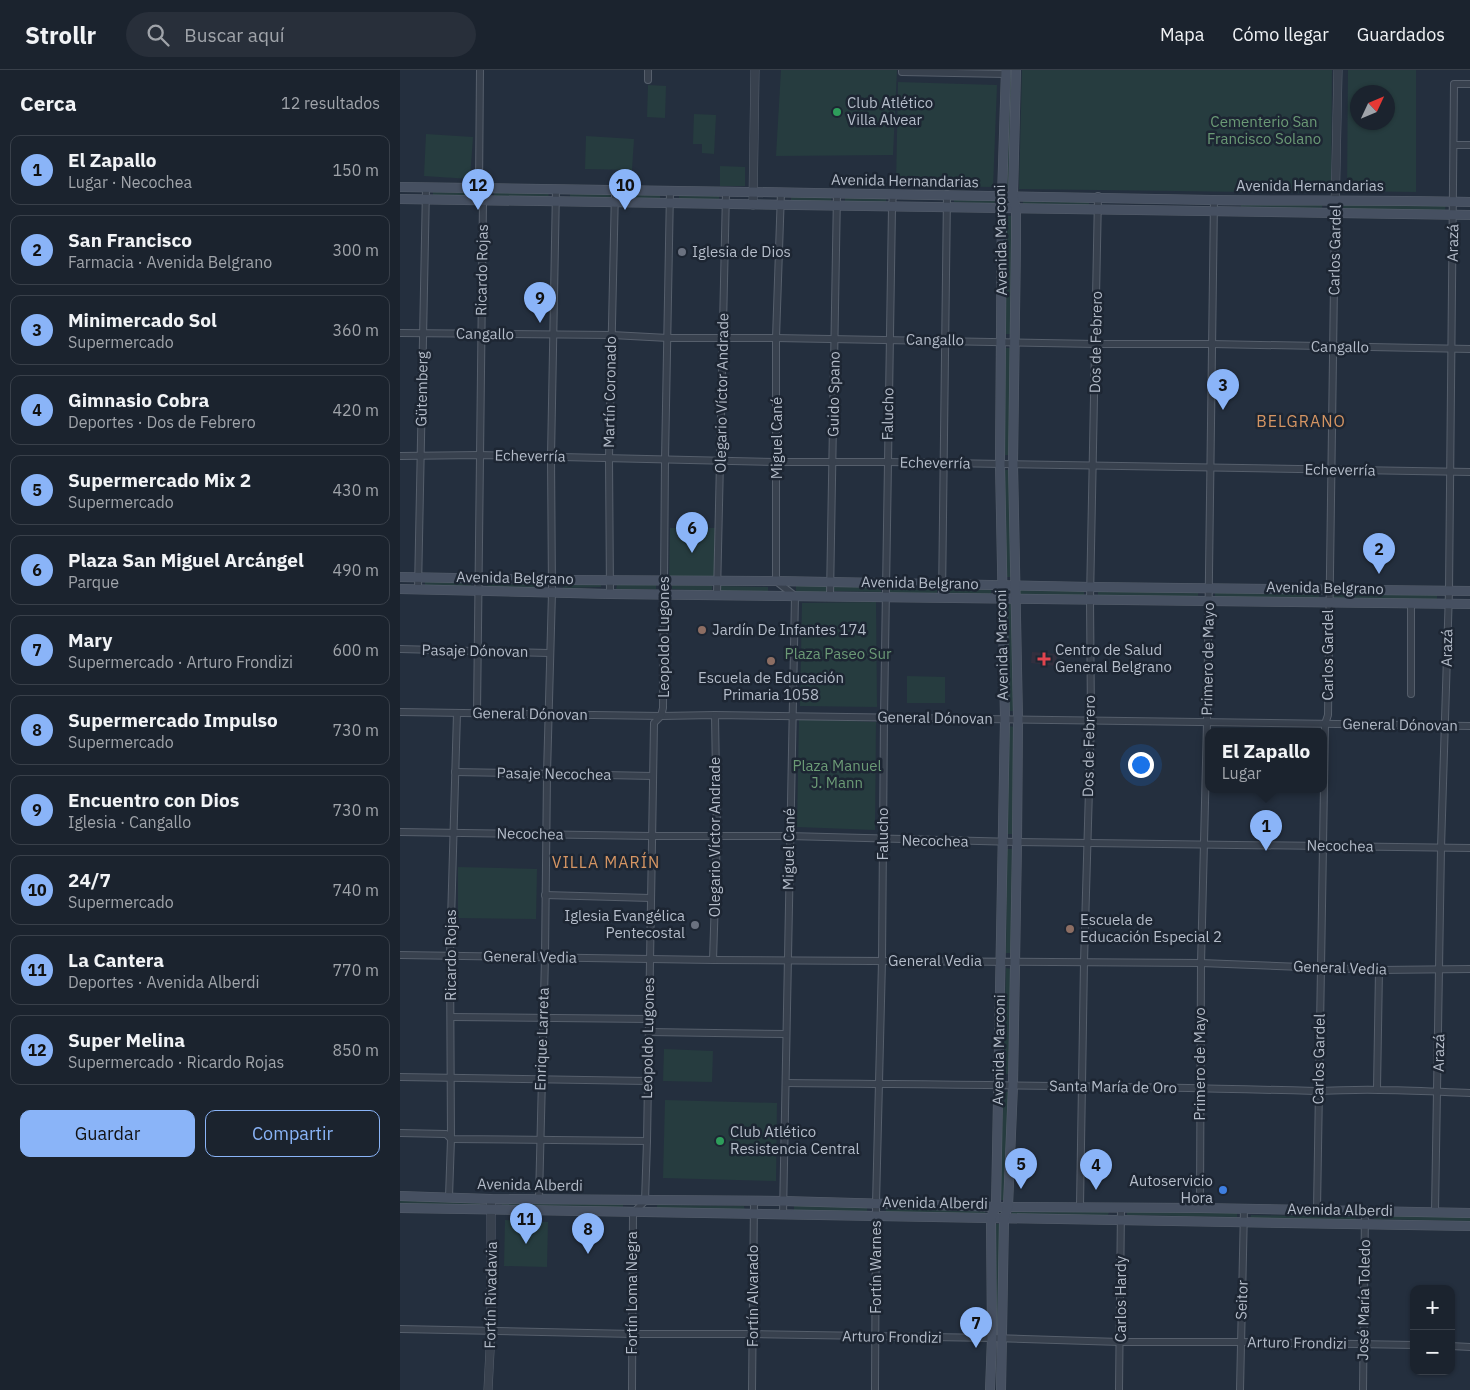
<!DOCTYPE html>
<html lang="es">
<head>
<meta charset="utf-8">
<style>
  body { margin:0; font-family:"IBM Plex Sans",sans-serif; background:#282f3a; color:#f1f3f6 }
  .controls { position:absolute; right:15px; bottom:15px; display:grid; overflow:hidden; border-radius:10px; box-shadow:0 1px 4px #0004 }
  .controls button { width:45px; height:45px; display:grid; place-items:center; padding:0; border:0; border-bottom:1px solid #39404a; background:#1b232e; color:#f1f3f6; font:25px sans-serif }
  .compass { position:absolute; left:950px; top:15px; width:45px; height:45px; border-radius:50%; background:#1b232e; box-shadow:0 1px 4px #0004; rotate:46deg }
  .you { position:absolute; left:740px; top:694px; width:18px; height:18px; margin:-12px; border:4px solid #fff; border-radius:50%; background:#1a73e8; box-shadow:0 0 0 8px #1a73e833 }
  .badge { display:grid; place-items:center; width:32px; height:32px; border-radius:50%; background:#8ab4f8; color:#111; font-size:16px; font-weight:700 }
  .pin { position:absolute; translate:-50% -41px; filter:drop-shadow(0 1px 2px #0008) }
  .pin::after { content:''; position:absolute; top:26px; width:18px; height:15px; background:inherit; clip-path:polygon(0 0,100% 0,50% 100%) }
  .popup { position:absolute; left:805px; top:658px; width:122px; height:65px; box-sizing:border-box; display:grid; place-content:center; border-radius:10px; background:#1b232e; filter:drop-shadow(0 1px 4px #0005); font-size:16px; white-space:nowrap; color:#a0a4aa }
  .popup b { font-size:19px; color:#f1f3f6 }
  .popup::after { content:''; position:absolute; left:50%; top:100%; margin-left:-10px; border:10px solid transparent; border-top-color:#1b232e }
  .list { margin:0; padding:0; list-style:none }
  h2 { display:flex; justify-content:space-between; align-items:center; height:65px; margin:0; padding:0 20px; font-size:21px }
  h2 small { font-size:16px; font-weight:400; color:#a0a4aa }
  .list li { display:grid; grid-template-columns:32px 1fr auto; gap:15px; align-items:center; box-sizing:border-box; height:70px; margin:0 10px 10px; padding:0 10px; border:1px solid #39404a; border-radius:10px }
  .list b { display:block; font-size:19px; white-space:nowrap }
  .list p { margin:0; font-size:16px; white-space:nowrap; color:#a0a4aa }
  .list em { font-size:16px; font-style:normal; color:#a0a4aa }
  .actions { display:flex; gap:10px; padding:15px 20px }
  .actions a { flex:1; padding:11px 0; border:1px solid #8ab4f8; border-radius:10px; text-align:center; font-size:18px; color:#8ab4f8 }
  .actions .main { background:#8ab4f8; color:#111 }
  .icon { flex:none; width:28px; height:28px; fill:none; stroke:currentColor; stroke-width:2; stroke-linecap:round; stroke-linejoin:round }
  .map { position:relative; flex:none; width:1070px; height:1320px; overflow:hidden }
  header { display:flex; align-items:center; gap:30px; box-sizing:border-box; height:70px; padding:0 25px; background:#1b232e; border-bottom:1px solid #39404a }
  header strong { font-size:24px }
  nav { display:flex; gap:28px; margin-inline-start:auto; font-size:18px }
  .search { width:350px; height:45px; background:#282f3a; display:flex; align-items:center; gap:12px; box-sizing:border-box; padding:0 18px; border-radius:28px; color:#a0a4aa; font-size:19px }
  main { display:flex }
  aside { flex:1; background:#1b232e }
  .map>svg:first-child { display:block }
</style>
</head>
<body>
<header>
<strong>Strollr</strong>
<div class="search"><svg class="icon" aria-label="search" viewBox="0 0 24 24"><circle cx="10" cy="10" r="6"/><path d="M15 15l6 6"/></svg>Buscar aquí</div>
<nav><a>Mapa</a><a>Cómo llegar</a><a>Guardados</a></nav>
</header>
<main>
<aside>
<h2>Cerca<small>12 resultados</small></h2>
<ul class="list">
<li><span class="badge">1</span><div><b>El Zapallo</b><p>Lugar · Necochea</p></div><em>150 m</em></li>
<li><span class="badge">2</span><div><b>San Francisco</b><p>Farmacia · Avenida Belgrano</p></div><em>300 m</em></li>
<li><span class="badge">3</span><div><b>Minimercado Sol</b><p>Supermercado</p></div><em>360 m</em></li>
<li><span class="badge">4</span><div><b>Gimnasio Cobra</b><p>Deportes · Dos de Febrero</p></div><em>420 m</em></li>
<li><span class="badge">5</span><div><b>Supermercado Mix 2</b><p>Supermercado</p></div><em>430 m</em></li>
<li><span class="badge">6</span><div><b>Plaza San Miguel Arcángel</b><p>Parque</p></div><em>490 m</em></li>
<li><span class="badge">7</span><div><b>Mary</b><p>Supermercado · Arturo Frondizi</p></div><em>600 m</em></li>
<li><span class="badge">8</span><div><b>Supermercado Impulso</b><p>Supermercado</p></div><em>730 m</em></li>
<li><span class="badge">9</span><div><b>Encuentro con Dios</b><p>Iglesia · Cangallo</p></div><em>730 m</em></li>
<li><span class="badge">10</span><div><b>24/7</b><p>Supermercado</p></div><em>740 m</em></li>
<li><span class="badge">11</span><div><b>La Cantera</b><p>Deportes · Avenida Alberdi</p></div><em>770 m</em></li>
<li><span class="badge">12</span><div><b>Super Melina</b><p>Supermercado · Ricardo Rojas</p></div><em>850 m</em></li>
</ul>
<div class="actions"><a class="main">Guardar</a><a>Compartir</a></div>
</aside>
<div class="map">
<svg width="1070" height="1320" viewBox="0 0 1070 1320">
  <rect width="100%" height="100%" fill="#242f3e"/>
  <!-- medical -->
  <polygon fill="#32303f" points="632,582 657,584 656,596 631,593"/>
  <!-- green -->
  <g fill="#263c3f" fill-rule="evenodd">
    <polygon points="381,0 497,0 493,85 376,86"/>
    <polygon points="609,0 612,0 610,119 607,118"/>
    <polygon points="622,0 932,0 931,123 619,119"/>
    <path d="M948,0H1016V122L947,121ZM988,22V52H958V22Z"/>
    <polygon points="498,12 597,15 593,117 496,116"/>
    <polygon points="248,15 266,16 265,48 247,47"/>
    <polygon points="294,44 316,45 314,84 302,83 302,74 293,74"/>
    <polygon points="26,64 73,67 70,109 24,106"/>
    <polygon points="186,66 234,69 232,100 185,99"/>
    <polygon points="320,96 345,97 345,116 320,116"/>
    <polygon points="33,122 73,123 73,127 33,127"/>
    <polygon points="94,123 149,123 148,128 94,127"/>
    <rect x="170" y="124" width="40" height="4"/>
    <polygon points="220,124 260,124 260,129 220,128"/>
    <polygon points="279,125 319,125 319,130 279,129"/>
    <polygon points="391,127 431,128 431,133 391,132"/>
    <polygon points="445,128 486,129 486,134 445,132"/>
    <polygon points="623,128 689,130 689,138 623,136"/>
    <polygon points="554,130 595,131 594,134 554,132"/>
    <polygon points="841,132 922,133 922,139 841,137"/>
    <polygon points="940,133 1046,134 1045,140 940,139"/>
    <polygon points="606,146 612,146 611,264 605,264"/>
    <rect x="604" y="278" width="7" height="107"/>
    <polygon points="604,400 611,400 612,507 606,507"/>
    <polygon points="270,458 316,458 315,508 269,507"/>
    <polygon points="25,511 71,512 71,517 25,516"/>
    <polygon points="87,513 143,513 143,518 87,517"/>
    <polygon points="164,514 201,515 201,517 163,518"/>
    <polygon points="256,514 256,519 216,519 217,515"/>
    <polygon points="272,515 312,516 312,521 272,519"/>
    <polygon points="434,515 481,516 481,522 434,521"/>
    <polygon points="321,516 368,517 368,523 321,522"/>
    <rect x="396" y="516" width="31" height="6"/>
    <polygon points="490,517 537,518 537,524 490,523"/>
    <polygon points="544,518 591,519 591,524 544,523"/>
    <polygon points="620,519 684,520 684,525 620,525"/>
    <polygon points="698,520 798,522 798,527 698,525"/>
    <polygon points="815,522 919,524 919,529 815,527"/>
    <polygon points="933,523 1037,525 1037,529 933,528"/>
    <polygon points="476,532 477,637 400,636 402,533"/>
    <polygon points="606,534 613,534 615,641 608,641"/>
    <polygon points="507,606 545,607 545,633 507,633"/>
    <polygon points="399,649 476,652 475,760 397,757"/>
    <polygon points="609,656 614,657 612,764 607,764"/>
    <polygon points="607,779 612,779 611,883 606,883"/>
    <polygon points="58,797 137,799 136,849 58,848"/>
    <polygon points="606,898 612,899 609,1004 603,1004"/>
    <polygon points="264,979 313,981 312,1012 263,1011"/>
    <polygon points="604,1022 609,1022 604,1130 599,1130"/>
    <polygon points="265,1030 377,1033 376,1111 263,1108"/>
    <polygon points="0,1130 80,1132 80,1136 0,1135"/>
    <polygon points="102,1132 223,1134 223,1139 102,1136"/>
    <polygon points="257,1135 344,1136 345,1141 257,1140"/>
    <polygon points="394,1135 467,1137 467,1142 394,1140"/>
    <polygon points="486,1138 586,1139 585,1143 486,1143"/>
    <polygon points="612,1140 709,1141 708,1146 612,1145"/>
    <polygon points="727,1141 837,1143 837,1147 727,1145"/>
    <polygon points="851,1145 956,1147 956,1152 850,1150"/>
    <polygon points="974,1145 1070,1146 1070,1151 974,1149"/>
    <polygon points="105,1150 148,1152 147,1197 104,1196"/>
    <rect x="596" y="1154" width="3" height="103"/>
  </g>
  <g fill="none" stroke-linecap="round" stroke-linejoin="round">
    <!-- minor casing -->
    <g stroke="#565f6c" stroke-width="8">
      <g id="minor">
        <polyline points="502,0 502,2 606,4"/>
        <polyline points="248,10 248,0"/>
        <polyline points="1054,75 1070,75"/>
        <polyline points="381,122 376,268 376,511 395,526 383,1145"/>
        <polyline points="0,263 212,265 268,268 376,268 695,274 812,274 1070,279"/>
        <polyline points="0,386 79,385 377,392 488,392 1070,402"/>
        <polyline points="18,520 26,118"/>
        <polyline points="210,524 209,388 215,120"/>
        <polyline points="317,525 326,122"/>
        <polyline points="430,526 437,123"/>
        <polyline points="542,528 547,124"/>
        <polyline points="0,579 149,583"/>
        <polyline points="1011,624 1011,533"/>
        <polyline points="0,642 261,646 315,645 1070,656"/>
        <polyline points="77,643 83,131 79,118 80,0"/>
        <polyline points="55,702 253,706"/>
        <polyline points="0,762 251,766 389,766 617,772 1070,778"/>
        <polyline points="145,825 250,828"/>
        <polyline points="0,885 313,890 801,893 979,900 1070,899"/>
        <polyline points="313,890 317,766 315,645"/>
        <polyline points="51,947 249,949"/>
        <polyline points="249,962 386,964"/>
        <polyline points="0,1007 247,1011"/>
        <path d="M386,1013C563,1015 739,1016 915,1021C937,1021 958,1019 979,1020C1010,1020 1040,1022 1070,1023"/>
        <polyline points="977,1019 979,900"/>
        <polyline points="0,1063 46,1064 51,1069 247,1071"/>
        <polyline points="49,1127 51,1069 50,885 57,643"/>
        <polyline points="139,1129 145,887 147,704 152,522 151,387 156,119"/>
        <polyline points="680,1136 684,892 691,650 690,529 698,126"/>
        <polyline points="800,1138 801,893 807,652 814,130"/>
        <polyline points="917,1140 925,654 928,645 935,143"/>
        <polyline points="1035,1142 1041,778 1049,521 1054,14 1070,14"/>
        <polyline points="0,1259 233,1264 353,1264 592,1268 720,1272 840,1272 1014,1275"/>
        <polyline points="1051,1276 1070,1277"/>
        <polyline points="232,1320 233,1143 245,1131 247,1071 254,653 261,646 263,638 265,390 270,120"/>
        <polyline points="352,1320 354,1132"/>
        <polyline points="475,1320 476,1134 482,891 484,647 492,137 493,124"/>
        <polyline points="719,1320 721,1138"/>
        <polyline points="840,1320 844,1139"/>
        <polyline points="963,1320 965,1141"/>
      </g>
    </g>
    <!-- tertiary casing -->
    <g stroke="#565f6c" stroke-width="9">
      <g id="tertiary">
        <polyline points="353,135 355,0"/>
        <polyline points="935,143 938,0"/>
        <polyline points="88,1320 91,1261 91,1129"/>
      </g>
    </g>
    <!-- secondary casing -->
    <g stroke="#565f6c" stroke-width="10">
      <g id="secondary">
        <path d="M0,117C271,121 541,124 812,130C898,131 984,130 1070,132"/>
        <polyline points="0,129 1070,145"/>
        <polyline points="0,507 165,510 376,511 691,517 1070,521"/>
        <polyline points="0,519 210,524 1070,534"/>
        <polyline points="0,1126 91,1129 383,1131 600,1137 800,1138 1070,1143"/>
        <polyline points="0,1138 1070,1156"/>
        <polyline points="590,1320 592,1268 591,1147 596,1137 605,649 600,394 602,127 606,0"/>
        <polyline points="601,1320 604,1149 608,1136 613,1015 617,772 618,649 613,394 616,169 616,139 613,126 616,0"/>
      </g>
    </g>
    <!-- minor -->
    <use href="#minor" stroke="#38414e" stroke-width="6"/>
    <!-- tertiary -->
    <use href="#tertiary" stroke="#38414e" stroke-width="8"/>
    <!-- secondary -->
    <use href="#secondary" stroke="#465061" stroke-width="9"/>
  </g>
  <!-- markers -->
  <g fill="#2e9e5b" stroke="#1d2633" stroke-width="2">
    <circle cx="437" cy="42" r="5"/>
    <circle cx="320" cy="1071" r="5"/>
  </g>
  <g fill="#6b7280" stroke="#1d2633" stroke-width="2">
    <circle cx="282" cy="182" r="5"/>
    <circle cx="295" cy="855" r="5"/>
  </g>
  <g fill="#8d6e63" stroke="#1d2633" stroke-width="2">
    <circle cx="302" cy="560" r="5"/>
    <circle cx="371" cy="591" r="5"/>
    <circle cx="670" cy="859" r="5"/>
  </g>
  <path fill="#e0444e" stroke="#1d2633" stroke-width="2" d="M641.5 581.5h5v5h5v5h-5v5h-5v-5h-5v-5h5z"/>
  <circle fill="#3f7fe0" stroke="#1d2633" stroke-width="2" cx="823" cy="1120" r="5"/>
  <g text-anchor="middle" stroke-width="5" stroke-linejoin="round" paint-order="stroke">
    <!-- poi labels -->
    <g font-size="15" fill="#b4bcc9" stroke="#1d2633" text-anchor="start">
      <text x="447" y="38">Club Atlético<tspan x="447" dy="17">Villa Alvear</tspan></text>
      <text x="292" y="187">Iglesia de Dios</text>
      <text x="312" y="565">Jardín De Infantes 174</text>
      <text x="655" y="585">Centro de Salud<tspan x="655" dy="17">General Belgrano</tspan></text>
      <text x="371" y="613" text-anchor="middle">Escuela de Educación<tspan x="371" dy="17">Primaria 1058</tspan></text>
      <text x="285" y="851" text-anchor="end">Iglesia Evangélica<tspan x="285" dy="17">Pentecostal</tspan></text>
      <text x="680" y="855">Escuela de<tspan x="680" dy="17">Educación Especial 2</tspan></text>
      <text x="330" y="1067">Club Atlético<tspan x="330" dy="17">Resistencia Central</tspan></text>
      <text x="813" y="1116" text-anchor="end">Autoservicio<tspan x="813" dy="17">Hora</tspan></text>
    </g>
    <!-- park labels -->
    <g font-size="15" fill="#6b9a76" stroke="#1d2633">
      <text x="864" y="57">Cementerio San<tspan x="864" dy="17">Francisco Solano</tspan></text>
      <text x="438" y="589">Plaza Paseo Sur</text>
      <text x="437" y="701">Plaza Manuel<tspan x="437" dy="17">J. Mann</tspan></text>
    </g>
    <!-- street labels -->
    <g font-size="15" fill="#b4bcc9" stroke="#1d2633">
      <text transform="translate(505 111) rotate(1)" y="5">Avenida Hernandarias</text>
      <text x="910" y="121">Avenida Hernandarias</text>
      <text transform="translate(601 170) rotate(-91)" y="5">Avenida Marconi</text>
      <text transform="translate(1053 173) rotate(-89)" y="5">Arazá</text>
      <text transform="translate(935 180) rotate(-89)" y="5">Carlos Gardel</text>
      <text transform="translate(82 200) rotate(-89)" y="5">Ricardo Rojas</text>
      <text transform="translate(85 264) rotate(1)" y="5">Cangallo</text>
      <text transform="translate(535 270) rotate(1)" y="5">Cangallo</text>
      <text transform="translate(696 272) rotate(-89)" y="5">Dos de Febrero</text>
      <text transform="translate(940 277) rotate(1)" y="5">Cangallo</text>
      <text transform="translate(22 319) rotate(-89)" y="5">Gütemberg</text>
      <text transform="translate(210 322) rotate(-89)" y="5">Martín Coronado</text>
      <text transform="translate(322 323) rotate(-89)" y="5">Olegario Víctor Andrade</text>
      <text transform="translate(434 324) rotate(-89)" y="5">Guido Spano</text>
      <text transform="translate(488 344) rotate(-89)" y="5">Falucho</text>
      <text transform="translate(377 368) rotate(-90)" y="5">Miguel Cané</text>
      <text transform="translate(130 386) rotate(1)" y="5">Echeverría</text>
      <text transform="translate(535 393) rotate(1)" y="5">Echeverría</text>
      <text transform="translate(940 400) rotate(1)" y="5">Echeverría</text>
      <text transform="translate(115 508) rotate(1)" y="5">Avenida Belgrano</text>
      <text transform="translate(520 513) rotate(1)" y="5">Avenida Belgrano</text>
      <text transform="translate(925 518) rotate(1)" y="5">Avenida Belgrano</text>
      <text transform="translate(264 567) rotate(-90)" y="5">Leopoldo Lugones</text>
      <text transform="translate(602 575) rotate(-91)" y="5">Avenida Marconi</text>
      <text transform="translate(1047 578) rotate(-89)" y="5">Arazá</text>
      <text transform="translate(75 581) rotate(1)" y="5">Pasaje Dónovan</text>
      <text transform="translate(928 585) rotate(-90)" y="5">Carlos Gardel</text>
      <text transform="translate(808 589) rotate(-89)" y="5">Primero de Mayo</text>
      <text transform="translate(130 644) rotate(1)" y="5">General Dónovan</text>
      <text transform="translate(535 648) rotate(1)" y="5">General Dónovan</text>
      <text transform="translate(1000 655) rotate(1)" y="5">General Dónovan</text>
      <text transform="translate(689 676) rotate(-89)" y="5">Dos de Febrero</text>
      <text transform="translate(154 704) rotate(1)" y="5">Pasaje Necochea</text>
      <text transform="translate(130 764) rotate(1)" y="5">Necochea</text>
      <text transform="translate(483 764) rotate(-90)" y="5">Falucho</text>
      <text transform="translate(315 767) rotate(-90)" y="5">Olegario Víctor Andrade</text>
      <text transform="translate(535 771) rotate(1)" y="5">Necochea</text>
      <text transform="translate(940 776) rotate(1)" y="5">Necochea</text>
      <text transform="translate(389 779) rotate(-89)" y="5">Miguel Cané</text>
      <text transform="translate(51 885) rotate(-90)" y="5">Ricardo Rojas</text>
      <text transform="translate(130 887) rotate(1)" y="5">General Vedia</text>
      <text x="535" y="896">General Vedia</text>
      <text transform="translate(940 898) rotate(2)" y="5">General Vedia</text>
      <text transform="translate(248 968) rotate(-89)" y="5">Leopoldo Lugones</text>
      <text transform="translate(142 969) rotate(-88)" y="5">Enrique Larreta</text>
      <text transform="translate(599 980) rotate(-89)" y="5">Avenida Marconi</text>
      <text transform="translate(1039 983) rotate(-89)" y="5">Arazá</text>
      <text transform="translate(919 989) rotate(-89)" y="5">Carlos Gardel</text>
      <text transform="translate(800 994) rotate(-90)" y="5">Primero de Mayo</text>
      <text transform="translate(713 1017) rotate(1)" y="5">Santa María de Oro</text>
      <text transform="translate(130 1115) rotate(1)" y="5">Avenida Alberdi</text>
      <text transform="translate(535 1133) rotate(1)" y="5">Avenida Alberdi</text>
      <text transform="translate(940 1140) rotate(1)" y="5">Avenida Alberdi</text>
      <text transform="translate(476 1197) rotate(-90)" y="5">Fortín Warnes</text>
      <text transform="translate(232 1223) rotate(-90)" y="5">Fortín Loma Negra</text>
      <text transform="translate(91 1225) rotate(-89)" y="5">Fortín Rivadavia</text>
      <text transform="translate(353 1226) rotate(-90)" y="5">Fortín Alvarado</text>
      <text transform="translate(721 1229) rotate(-90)" y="5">Carlos Hardy</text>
      <text transform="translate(842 1230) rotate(-88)" y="5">Seitor</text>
      <text transform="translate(964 1230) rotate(-89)" y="5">José María Toledo</text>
      <text transform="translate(492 1267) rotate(1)" y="5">Arturo Frondizi</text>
      <text transform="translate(897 1273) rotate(1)" y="5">Arturo Frondizi</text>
    </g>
    <!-- neighbourhood labels -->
    <g font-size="16" letter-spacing="1" fill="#d59563" stroke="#1d2633">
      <text x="901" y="357">BELGRANO</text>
      <text x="206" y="798">VILLA MARÍN</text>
    </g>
  </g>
</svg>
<div class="controls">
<button>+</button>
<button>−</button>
</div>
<svg class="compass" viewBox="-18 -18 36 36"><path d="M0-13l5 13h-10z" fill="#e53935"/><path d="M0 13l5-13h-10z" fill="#a0a4aa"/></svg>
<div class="you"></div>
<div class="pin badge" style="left:866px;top:781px">1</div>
<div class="popup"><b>El Zapallo</b>Lugar</div>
<div class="pin badge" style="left:979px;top:504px">2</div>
<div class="pin badge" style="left:823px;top:340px">3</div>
<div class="pin badge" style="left:696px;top:1120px">4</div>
<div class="pin badge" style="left:621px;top:1119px">5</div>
<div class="pin badge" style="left:292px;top:483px">6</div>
<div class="pin badge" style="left:576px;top:1278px">7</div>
<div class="pin badge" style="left:188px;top:1184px">8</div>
<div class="pin badge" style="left:140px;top:253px">9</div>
<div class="pin badge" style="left:225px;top:140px">10</div>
<div class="pin badge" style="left:126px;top:1174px">11</div>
<div class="pin badge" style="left:78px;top:140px">12</div>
</div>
</main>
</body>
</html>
